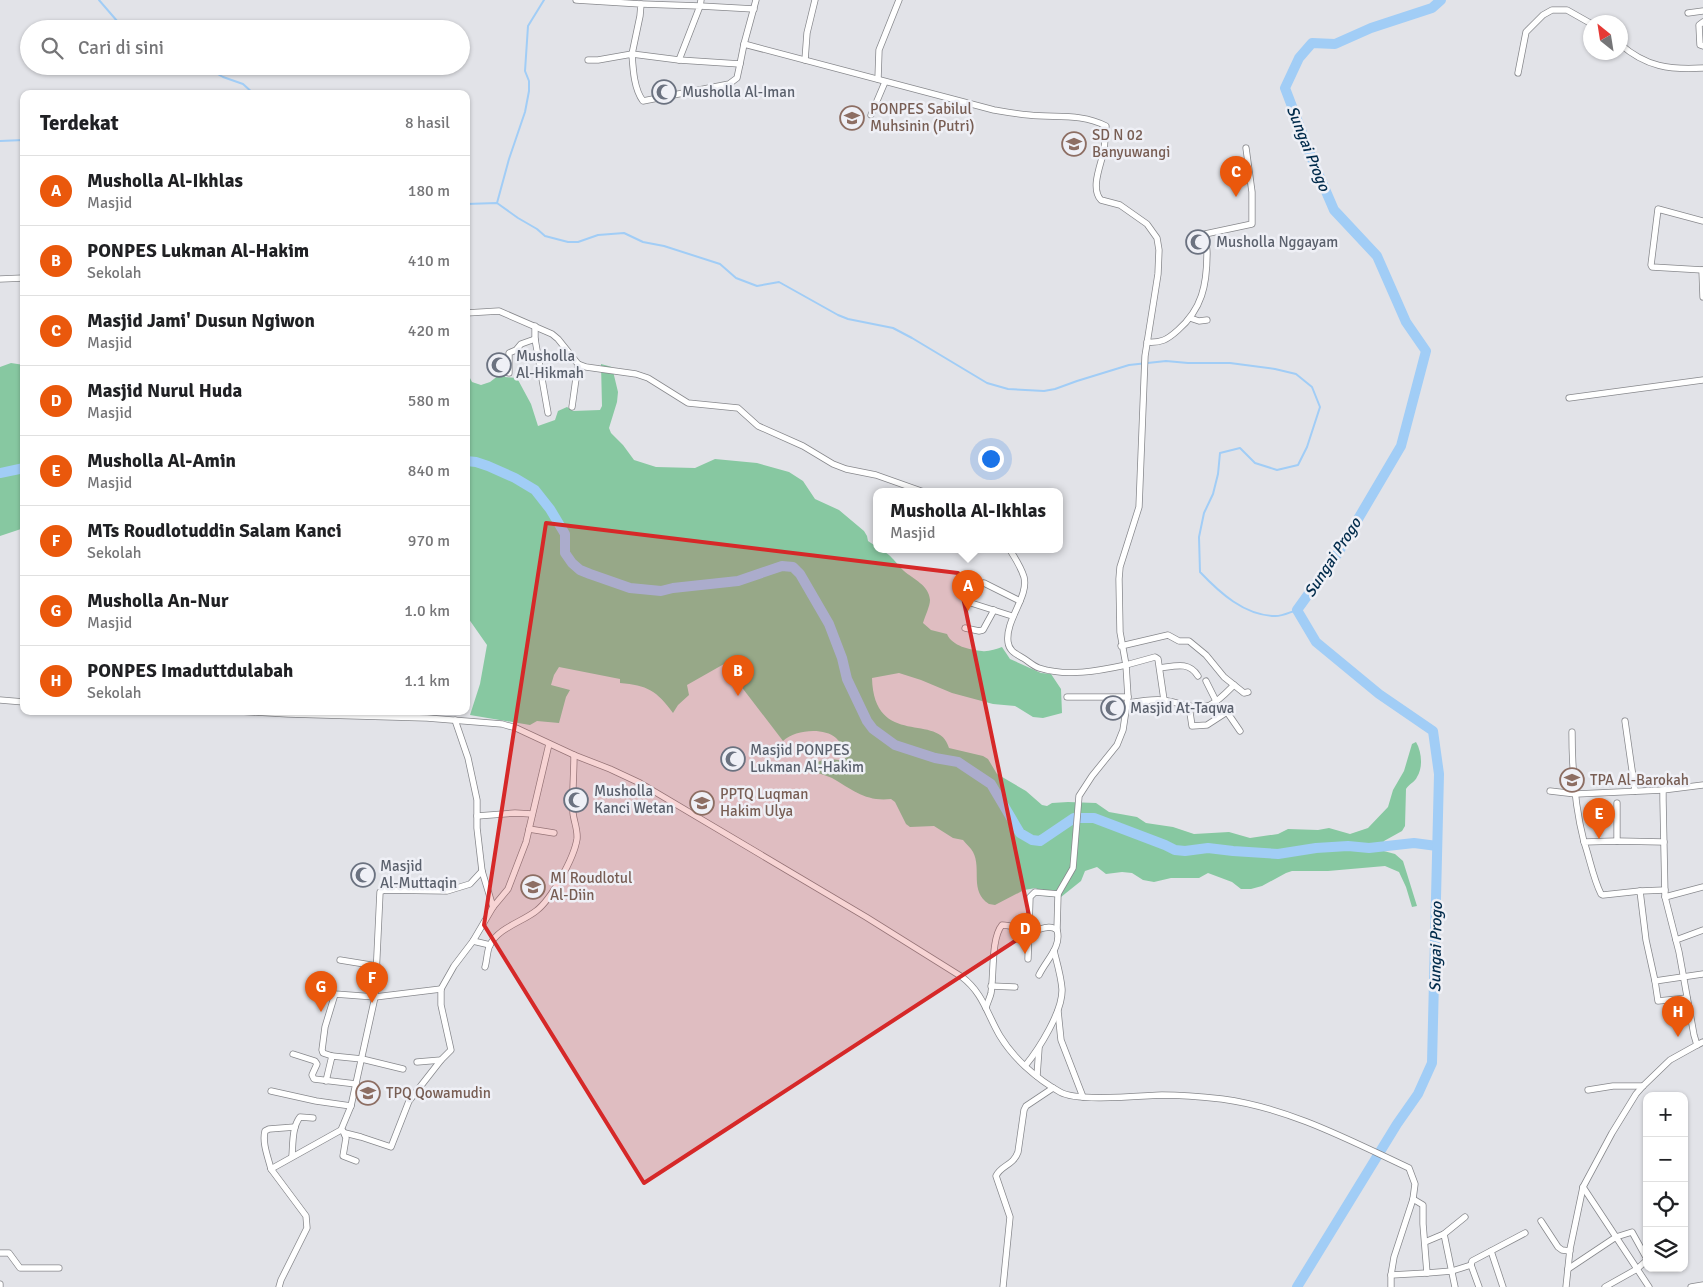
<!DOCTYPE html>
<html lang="id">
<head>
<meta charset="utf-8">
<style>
  body { margin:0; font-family:Signika,sans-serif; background:#f6f6f6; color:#202124 }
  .controls { position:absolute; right:15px; bottom:15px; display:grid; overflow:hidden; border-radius:10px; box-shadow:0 1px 4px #0004 }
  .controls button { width:45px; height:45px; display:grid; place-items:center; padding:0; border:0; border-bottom:1px solid #e0e0e0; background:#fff; color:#202124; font:25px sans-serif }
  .compass { position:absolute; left:1583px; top:15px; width:45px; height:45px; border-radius:50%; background:#fff; box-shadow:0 1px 4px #0004; rotate:330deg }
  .you { position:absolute; left:990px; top:458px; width:18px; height:18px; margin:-12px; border:4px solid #fff; border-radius:50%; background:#1a73e8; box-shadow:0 0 0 8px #1a73e833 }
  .badge { display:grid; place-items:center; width:32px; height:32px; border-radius:50%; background:#ea580c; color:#fff; font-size:16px; font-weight:700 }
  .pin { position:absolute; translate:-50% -41px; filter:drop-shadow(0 1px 2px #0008) }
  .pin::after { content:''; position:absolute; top:26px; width:18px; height:15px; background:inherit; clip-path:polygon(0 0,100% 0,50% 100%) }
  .popup { position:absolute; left:873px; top:488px; width:190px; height:65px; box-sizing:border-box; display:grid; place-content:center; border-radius:10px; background:#fff; filter:drop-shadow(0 1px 4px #0005); font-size:16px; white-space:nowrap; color:#757577 }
  .popup b { font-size:19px; color:#202124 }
  .popup::after { content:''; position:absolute; left:50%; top:100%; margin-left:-10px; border:10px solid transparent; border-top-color:#fff }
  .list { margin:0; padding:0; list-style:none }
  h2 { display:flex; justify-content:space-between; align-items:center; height:65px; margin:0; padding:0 20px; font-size:21px }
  h2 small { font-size:16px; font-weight:400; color:#757577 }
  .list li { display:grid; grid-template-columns:32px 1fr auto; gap:15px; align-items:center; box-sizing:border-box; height:70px; padding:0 20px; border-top:1px solid #e0e0e0 }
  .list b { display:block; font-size:19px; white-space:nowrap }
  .list p { margin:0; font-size:16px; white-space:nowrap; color:#757577 }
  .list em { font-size:16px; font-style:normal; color:#757577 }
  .icon { flex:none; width:28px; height:28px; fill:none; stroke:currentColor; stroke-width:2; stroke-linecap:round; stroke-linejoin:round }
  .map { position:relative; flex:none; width:1703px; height:1287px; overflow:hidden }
  .search { position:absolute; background:#fff; box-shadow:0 1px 4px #0004; left:20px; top:20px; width:450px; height:55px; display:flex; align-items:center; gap:12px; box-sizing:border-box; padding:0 18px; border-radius:28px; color:#757577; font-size:19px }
  .panel { position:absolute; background:#fff; box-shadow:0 1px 4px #0004; left:20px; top:90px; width:450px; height:625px; border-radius:10px }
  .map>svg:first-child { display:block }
</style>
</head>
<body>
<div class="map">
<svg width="1703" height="1287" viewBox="0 0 1703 1287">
  <rect width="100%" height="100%" fill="#e2e3e8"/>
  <!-- green -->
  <g fill="#87c8a1">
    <polygon points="11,363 24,365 24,528 0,536 0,367"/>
    <path d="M601,364L612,367L618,392L617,402L609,428L611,433L623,445L634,460L656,467L695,468L715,459L757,463L789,472L803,481L815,499L839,510L864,531L867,536L868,541L877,547V550C889,550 896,564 904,571C913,579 929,585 930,600C930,606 925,616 923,623L931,630L947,634C952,646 970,650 982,651C988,652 996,649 1002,647L1010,659L1041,673L1051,674L1061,689L1062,713L1043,718L1033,717L1015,706L993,704L952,693L921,680L899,673L872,678C874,750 940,711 949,748L983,756L988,759L997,774L1026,791L1042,805L1047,806L1052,803L1068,802L1096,803L1109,812L1137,817L1146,823L1173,827L1194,834L1229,832L1250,838L1278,834L1288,829L1318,830L1329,828L1350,834L1368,828L1388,807L1393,790L1404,771L1412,744L1416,742C1422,752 1423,768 1417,777C1415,782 1409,784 1406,789L1405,826L1402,831L1384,841L1380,850L1395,854L1403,861L1417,906L1412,907L1406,887L1399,872L1385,866L1328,871H1292L1286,873L1262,886L1251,889H1241L1232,882L1208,873L1199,878H1171L1154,882L1143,880L1132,873L1122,872L1106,874L1097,867L1085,871L1081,881L1061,897L1043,896L1036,888L1024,890L995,905L989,904C969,891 982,869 973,852C971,848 966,844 963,840L953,838L934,826L910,827L906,824L895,802L891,799C866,802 853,790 832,778C826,775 816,773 809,770C817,758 830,758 843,761L849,753C844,748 840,742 836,738C823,727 795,730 783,741L724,664L687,685L689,695L678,705L673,713C657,691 647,685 620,683V679L559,667L554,675L551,685L570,690L566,697L559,723L537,721L530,725L470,715L480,684L487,645L466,615V370L472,382L481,385L490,382L503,372L505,377L517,378L531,404L538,426L555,420L558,411L567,407L573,411L600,410L602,406Z"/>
  </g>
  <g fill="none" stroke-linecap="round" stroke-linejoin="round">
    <!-- stream -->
    <g stroke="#a1cdf6" stroke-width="2">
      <polyline points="99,0 124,29"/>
      <polyline points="178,66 205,67 223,77 243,84 254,94"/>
      <polyline points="0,141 24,140"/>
      <polyline points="497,203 509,159 525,112 529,91 529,81 525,71 528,26 544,0"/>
      <path d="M466,204L497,203L518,218L537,229L545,236L568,242H578L598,235L624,233L643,242L664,246L720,264L736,278L757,286L779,282L838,315L848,319L893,328L912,338L987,383L1008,389L1044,391L1055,389L1077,381L1129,365L1166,361L1188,363H1230L1275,369L1296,374L1312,387L1320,407L1307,447L1298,465L1277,470L1255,463L1240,448L1220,453L1218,474L1213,494L1204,513L1199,537L1200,572C1220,593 1244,615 1274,616C1281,617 1290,612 1297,610"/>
    </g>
    <!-- river -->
    <g stroke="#a1cdf6" stroke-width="10">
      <polyline points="466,461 476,462 488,466 515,478 535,490 550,509 565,534 565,553 572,563 580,570 590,574 630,588 661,591 673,588 738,581 782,566 793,567 800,574 829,624 842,658 847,679 867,721 873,729 895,745 935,758 958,762 991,784 1020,833 1032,840 1040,841 1074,818 1094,818 1165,845 1175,850 1185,851 1208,848 1233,851 1278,854 1316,848 1348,846 1369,848 1414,843 1437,846"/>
      <polyline points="0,473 24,468"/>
      <polyline points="1297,1287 1397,1124 1418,1094 1432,1063 1439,774 1433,731 1379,694 1316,642 1297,610 1338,553 1401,446 1426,351 1406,322 1377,256 1334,210 1312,159 1285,88 1299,58 1312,43 1335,44 1371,28 1432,8 1441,0"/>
    </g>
    <!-- street casing -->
    <g stroke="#87888c" stroke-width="7">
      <g id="street">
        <polyline points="576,0 641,4 640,16 632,54 679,60 740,64 744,44"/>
        <polyline points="701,0 700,6 754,9"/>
        <path d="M756,0L744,44L994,110C1006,112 1017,114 1029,115C1055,118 1081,113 1106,126C1105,134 1105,142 1104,150C1101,165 1090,188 1101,200L1120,205L1147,224L1157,238L1159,250L1158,274L1145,356L1139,507L1120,567L1119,579L1120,632L1126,665C1098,671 1067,677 1039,668C1033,666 1028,661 1023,658C1016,654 1009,651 1008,642C1005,620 1029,597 1024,577C1021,567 1015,558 1010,550"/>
        <polyline points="641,4 700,6 679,60"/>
        <polyline points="1688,13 1703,11"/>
        <polyline points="1703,22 1699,25 1700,45 1703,46"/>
        <path d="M1620,44C1646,67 1670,70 1703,68"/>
        <path d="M588,60H598L632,54C633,69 634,89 643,101L729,84L737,78L740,64"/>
        <polyline points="805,60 807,33 815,0"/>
        <polyline points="1518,73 1526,32 1543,15 1552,10 1567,10 1590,23"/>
        <polyline points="878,79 879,50 899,0"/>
        <polyline points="871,115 885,82"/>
        <polyline points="1703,221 1658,209 1651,265 1652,267 1703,270"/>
        <polyline points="1702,270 1703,297"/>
        <polyline points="0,279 24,278"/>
        <polyline points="466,313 499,311 552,334 558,339 578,364 586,367 636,374 648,378 688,403 738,408 758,426 803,446 833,464 846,469 876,475 924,492"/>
        <polyline points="1190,318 1199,321 1207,320"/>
        <polyline points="535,326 535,339 548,413"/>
        <path d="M1147,342C1161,343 1167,340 1178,330C1202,309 1207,285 1207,253C1207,247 1205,240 1205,234L1252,224V192L1246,148"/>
        <polyline points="509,373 509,353 516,350 521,344 535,339"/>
        <polyline points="1569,398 1703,380"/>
        <polyline points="572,407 578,364"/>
        <polyline points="984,583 1020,601"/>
        <polyline points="971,603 1012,616"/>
        <polyline points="965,628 979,631 983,630 994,610"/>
        <polyline points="1121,646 1168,635 1179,641 1189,641 1206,655 1224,677 1244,693 1248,692"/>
        <path d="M1160,668C1175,666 1189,661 1198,676"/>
        <polyline points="1206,681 1216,701"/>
        <polyline points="1067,697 1128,697"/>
        <polyline points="0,700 24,702"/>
        <path d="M1128,703C1140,701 1151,699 1163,700C1178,702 1195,711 1210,705C1219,701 1227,692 1234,685"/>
        <polyline points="1189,706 1192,726 1207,725 1227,712 1240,731"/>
        <path d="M236,711L288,714L427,718L502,724L516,728L574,755L610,769L640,783L866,917L962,977C983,993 987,1014 1000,1036C1014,1059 1037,1079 1060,1092C1077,1102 1139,1096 1162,1095C1179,1095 1204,1097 1222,1099C1289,1108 1349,1140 1409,1168L1415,1184L1413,1199L1394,1257L1391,1275V1287"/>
        <polyline points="455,720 468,758 477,800 477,828 482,871 493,907"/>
        <polyline points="1625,721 1635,791"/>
        <path d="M1572,732C1572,769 1575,807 1584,842"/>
        <polyline points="1703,785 1663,790 1663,800 1665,897 1679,952 1694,1035 1697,1045 1703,1042"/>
        <polyline points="1550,791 1576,794 1663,790"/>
        <polyline points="1617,803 1617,841"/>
        <polyline points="477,816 515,813 532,814"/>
        <polyline points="529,829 554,833"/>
        <polyline points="1640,891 1665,890"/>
        <polyline points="1665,897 1703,887"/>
        <polyline points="1057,930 1058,894"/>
        <polyline points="1676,940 1703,930"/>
        <polyline points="473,941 490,945"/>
        <polyline points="1028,959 1030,897 1035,892 1058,894 1073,868 1079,796 1092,776 1117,745 1123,730 1128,697 1126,665 1155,657 1158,659 1164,700"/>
        <polyline points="340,960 377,966"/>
        <path d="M485,967C487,961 487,950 490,945C498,928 522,922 536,911C551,900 574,858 577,839C578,830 574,822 573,813C572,794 574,774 574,755"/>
        <path d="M1655,981L1646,940L1640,891L1603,895L1601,894C1593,878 1590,859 1584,842L1617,841L1664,842"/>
        <polyline points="323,984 335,994 375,997 441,989"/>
        <polyline points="991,986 1015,987"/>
        <polyline points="1687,998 1658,1001 1655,981 1703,974"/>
        <path d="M986,1008C987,1003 990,998 991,993C994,975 991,938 1002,925C1012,925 1020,930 1030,931C1039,931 1049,923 1057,930C1062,947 1046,960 1039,975"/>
        <polyline points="1058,1011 1061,1040 1083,1097"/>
        <polyline points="293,1054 315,1061 317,1064 312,1075 314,1079 356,1084"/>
        <polyline points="332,1056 323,1053 322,1050 325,1027 335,994"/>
        <polyline points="417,1062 441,1060 451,1050 441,1005 441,989 454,966 473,941 493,907 508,889 526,842 549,744"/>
        <path d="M1025,1066C1039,1049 1063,1011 1062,989C1061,976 1057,963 1054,951"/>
        <polyline points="1037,1076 1039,1048"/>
        <polyline points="326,1081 332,1056 362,1059 403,1069"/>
        <polyline points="1588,1090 1613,1086 1643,1086"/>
        <polyline points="271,1091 316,1101 351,1106"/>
        <polyline points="343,1131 346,1138 343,1156 356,1161"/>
        <polyline points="345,1133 361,1137 391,1147 409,1101 441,1060"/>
        <path d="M292,1156C293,1144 292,1127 300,1117L313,1118"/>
        <path d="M271,1169C268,1157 262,1143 265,1131L269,1129L295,1127"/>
        <polyline points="1583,1187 1616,1237 1632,1232 1647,1259"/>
        <polyline points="1541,1221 1558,1247 1562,1250 1570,1251"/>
        <polyline points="1444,1234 1465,1217"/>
        <polyline points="1425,1242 1444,1234 1455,1287"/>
        <polyline points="1491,1251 1503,1287"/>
        <polyline points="0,1253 9,1253 20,1268 59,1268"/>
        <polyline points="1568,1269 1616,1237 1649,1287"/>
        <polyline points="1427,1273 1452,1271 1471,1265"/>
        <polyline points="1391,1275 1427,1273 1423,1224 1423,1205 1413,1199"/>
        <polyline points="0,1284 0,1287"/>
        <polyline points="279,1287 281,1280 307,1228 306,1216 271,1169 341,1130 351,1106 375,997 380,892 384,890 447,891 470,884 482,871"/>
        <path d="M1003,1287L1010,1217L996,1176C1001,1165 1013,1166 1018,1152L1024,1110L1026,1106L1053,1088"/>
        <polyline points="1479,1287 1471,1265 1472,1261 1525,1233"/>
        <polyline points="1566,1287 1570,1249 1583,1187 1612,1133 1636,1094 1643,1086 1670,1060 1697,1045"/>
        <polyline points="1605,1287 1637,1269 1647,1260"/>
        <polyline points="1691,1287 1703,1285"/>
      </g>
    </g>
    <!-- street -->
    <use href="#street" stroke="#fff" stroke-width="5.5"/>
  </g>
  <!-- marked area -->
  <path fill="#d62828" fill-opacity="0.2" stroke="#d62828" stroke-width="4" stroke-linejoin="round" d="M546,523L958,573L1032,930L644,1183L484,925Z"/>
  <!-- icons -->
  <defs>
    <g id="mosque-ring" transform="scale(1.25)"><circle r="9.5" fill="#eff0f6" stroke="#6b7280" stroke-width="1.5"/><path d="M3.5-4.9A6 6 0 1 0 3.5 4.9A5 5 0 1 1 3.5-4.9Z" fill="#6b7280"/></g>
    <g id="school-ring" transform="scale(1.25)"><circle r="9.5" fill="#eff0f6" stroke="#8d6e63" stroke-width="1.5"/><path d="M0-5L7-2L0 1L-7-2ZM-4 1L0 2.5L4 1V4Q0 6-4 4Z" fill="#8d6e63"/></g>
  </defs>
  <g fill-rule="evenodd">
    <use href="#mosque-ring" x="664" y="92"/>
    <use href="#school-ring" x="852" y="118"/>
    <use href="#school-ring" x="1074" y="144"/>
    <use href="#mosque-ring" x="1198" y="242"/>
    <use href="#mosque-ring" x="499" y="365"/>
    <use href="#mosque-ring" x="1113" y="708"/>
    <use href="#mosque-ring" x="733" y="759"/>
    <use href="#school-ring" x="1572" y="780"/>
    <use href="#mosque-ring" x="576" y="800"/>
    <use href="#school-ring" x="702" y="803"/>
    <use href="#mosque-ring" x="363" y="875"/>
    <use href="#school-ring" x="533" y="887"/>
    <use href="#school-ring" x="368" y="1093"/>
  </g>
  <g text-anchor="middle" stroke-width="5" stroke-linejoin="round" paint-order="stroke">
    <!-- worship labels -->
    <g font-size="15" fill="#5b616d" stroke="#eff0f6" text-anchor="start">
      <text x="682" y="97">Musholla Al-Iman</text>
      <text x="1216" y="247">Musholla Nggayam</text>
      <text x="516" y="361">Musholla<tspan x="516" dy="17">Al-Hikmah</tspan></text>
      <text x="1130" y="713">Masjid At-Taqwa</text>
      <text x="750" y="755">Masjid PONPES<tspan x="750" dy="17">Lukman Al-Hakim</tspan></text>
      <text x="594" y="796">Musholla<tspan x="594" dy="17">Kanci Wetan</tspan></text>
      <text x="380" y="871">Masjid<tspan x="380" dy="17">Al-Muttaqin</tspan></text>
    </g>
    <!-- education labels -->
    <g font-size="15" fill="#785e54" stroke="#eff0f6" text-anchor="start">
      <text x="870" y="114">PONPES Sabilul<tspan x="870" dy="17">Muhsinin (Putri)</tspan></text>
      <text x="1092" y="140">SD N 02<tspan x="1092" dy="17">Banyuwangi</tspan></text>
      <text x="1590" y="785">TPA Al-Barokah</text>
      <text x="720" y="799">PPTQ Luqman<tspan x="720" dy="17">Hakim Ulya</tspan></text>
      <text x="550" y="883">MI Roudlotul<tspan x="550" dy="17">Al-Diin</tspan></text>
      <text x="386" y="1098">TPQ Qowamudin</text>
    </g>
    <!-- water labels -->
    <g font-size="16" font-style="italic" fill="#012b4b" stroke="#eff0f6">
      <text transform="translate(1309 148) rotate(68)" y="6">Sungai Progo</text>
      <text transform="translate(1332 557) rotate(-57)" y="6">Sungai Progo</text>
      <text transform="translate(1435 947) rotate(-89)" y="6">Sungai Progo</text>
    </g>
  </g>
</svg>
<div class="controls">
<button>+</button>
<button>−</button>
<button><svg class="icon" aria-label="locate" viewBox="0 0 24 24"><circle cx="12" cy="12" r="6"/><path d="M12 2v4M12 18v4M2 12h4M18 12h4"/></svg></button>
<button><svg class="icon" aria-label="layers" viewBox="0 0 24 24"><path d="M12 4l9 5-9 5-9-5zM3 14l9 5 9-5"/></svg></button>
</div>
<svg class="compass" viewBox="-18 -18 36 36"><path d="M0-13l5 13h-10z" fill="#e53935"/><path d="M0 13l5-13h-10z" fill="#757577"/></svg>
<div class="you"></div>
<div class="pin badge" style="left:968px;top:611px">A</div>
<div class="popup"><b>Musholla Al-Ikhlas</b>Masjid</div>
<div class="pin badge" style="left:738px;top:696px">B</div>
<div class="pin badge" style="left:1236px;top:197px">C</div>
<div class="pin badge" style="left:1025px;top:954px">D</div>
<div class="pin badge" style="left:1599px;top:839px">E</div>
<div class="pin badge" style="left:372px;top:1003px">F</div>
<div class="pin badge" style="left:321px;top:1012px">G</div>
<div class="pin badge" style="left:1678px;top:1037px">H</div>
<div class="search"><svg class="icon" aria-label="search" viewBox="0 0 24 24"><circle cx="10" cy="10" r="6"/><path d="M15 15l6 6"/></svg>Cari di sini</div>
<section class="panel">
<h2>Terdekat<small>8 hasil</small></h2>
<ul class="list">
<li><span class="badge">A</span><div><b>Musholla Al-Ikhlas</b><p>Masjid</p></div><em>180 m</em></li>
<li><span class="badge">B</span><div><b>PONPES Lukman Al-Hakim</b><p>Sekolah</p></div><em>410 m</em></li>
<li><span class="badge">C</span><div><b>Masjid Jami' Dusun Ngiwon</b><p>Masjid</p></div><em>420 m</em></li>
<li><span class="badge">D</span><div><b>Masjid Nurul Huda</b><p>Masjid</p></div><em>580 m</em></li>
<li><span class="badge">E</span><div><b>Musholla Al-Amin</b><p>Masjid</p></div><em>840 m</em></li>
<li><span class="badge">F</span><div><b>MTs Roudlotuddin Salam Kanci</b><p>Sekolah</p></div><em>970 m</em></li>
<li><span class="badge">G</span><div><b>Musholla An-Nur</b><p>Masjid</p></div><em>1.0 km</em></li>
<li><span class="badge">H</span><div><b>PONPES Imaduttdulabah</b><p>Sekolah</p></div><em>1.1 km</em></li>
</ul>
</section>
</div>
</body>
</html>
